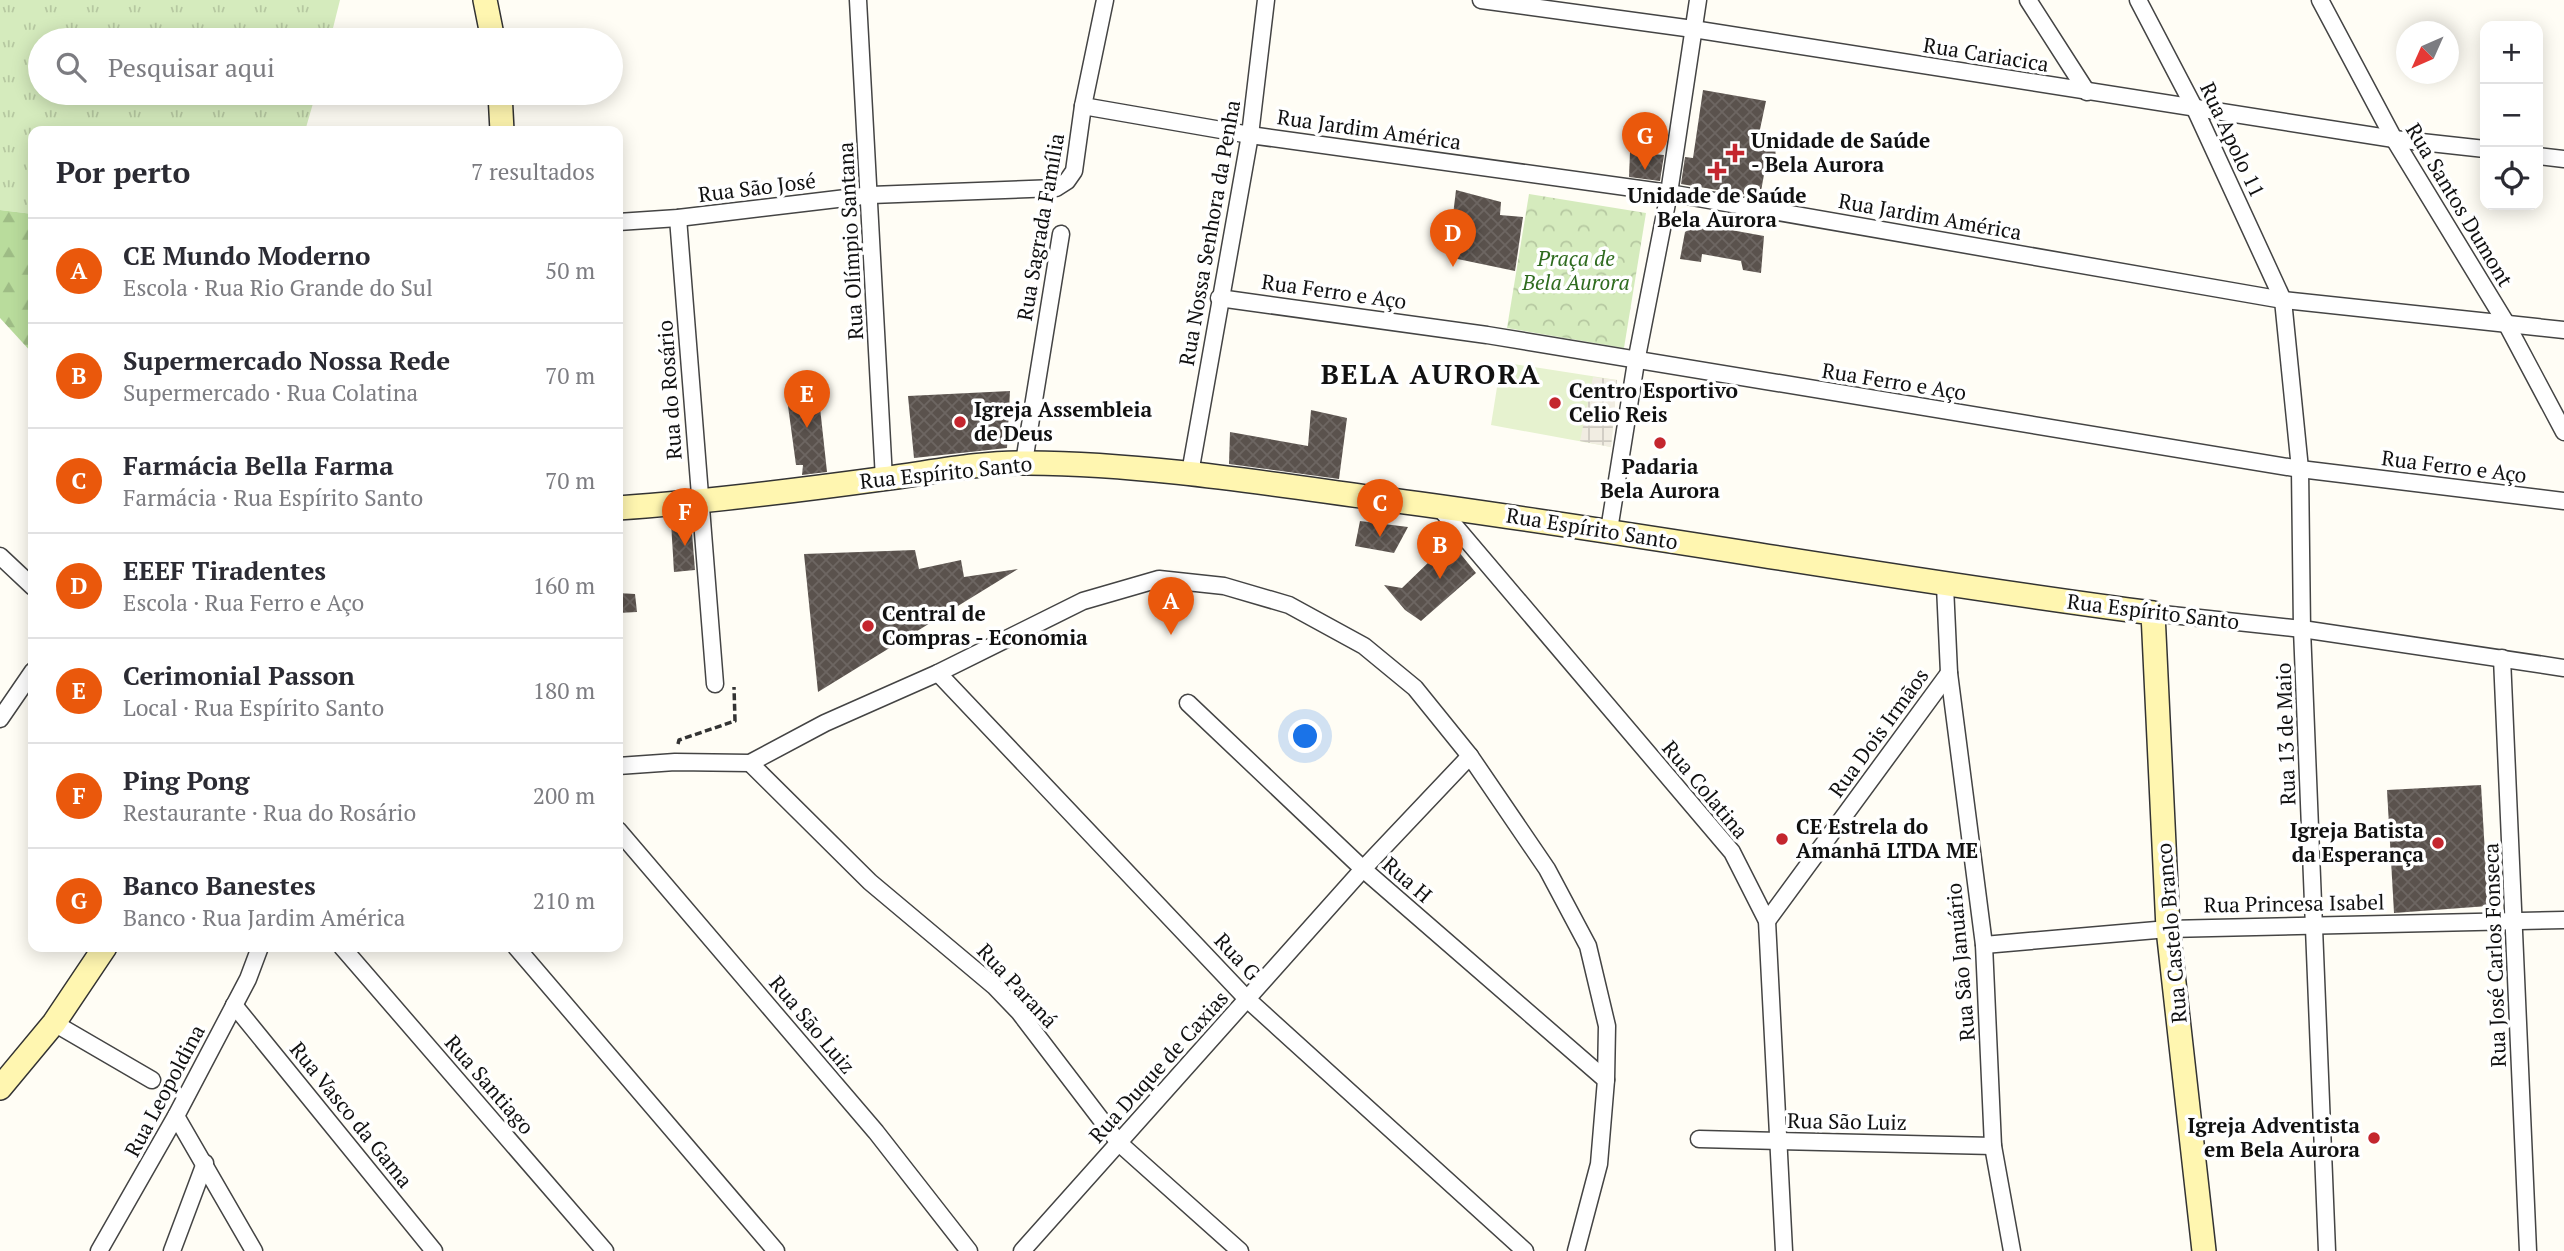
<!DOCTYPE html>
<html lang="pt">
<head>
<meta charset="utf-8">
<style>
  body { margin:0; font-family:"PT Serif",serif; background:#f2f2f3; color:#2b2b33 }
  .controls { position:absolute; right:21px; top:21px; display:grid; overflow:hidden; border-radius:14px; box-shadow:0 4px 18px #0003 }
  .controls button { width:63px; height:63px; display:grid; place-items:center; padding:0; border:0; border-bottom:2px solid #e1e1e2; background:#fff; color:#2b2b33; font:35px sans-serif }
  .compass { position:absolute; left:2396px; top:21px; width:63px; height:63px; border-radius:50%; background:#fff; box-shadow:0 4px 18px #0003; rotate:225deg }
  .you { position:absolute; left:1306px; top:737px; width:24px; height:24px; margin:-18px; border:5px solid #fff; border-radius:50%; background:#1a73e8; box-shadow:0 0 0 10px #1a73e833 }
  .badge { display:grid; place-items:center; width:46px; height:46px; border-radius:50%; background:#ea580c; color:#fff; font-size:23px; font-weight:700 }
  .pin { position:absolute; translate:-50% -58px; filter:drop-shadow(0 2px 4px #0008) }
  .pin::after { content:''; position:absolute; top:37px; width:24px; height:21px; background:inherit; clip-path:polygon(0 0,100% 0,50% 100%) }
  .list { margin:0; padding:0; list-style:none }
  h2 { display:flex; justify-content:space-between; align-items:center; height:91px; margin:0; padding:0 28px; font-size:30px }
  h2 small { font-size:23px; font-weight:400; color:#7c7c81 }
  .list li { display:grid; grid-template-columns:46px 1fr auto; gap:21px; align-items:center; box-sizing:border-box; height:105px; padding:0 28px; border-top:2px solid #e1e1e2 }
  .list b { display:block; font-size:26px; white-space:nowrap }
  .list p { margin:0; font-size:23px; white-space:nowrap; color:#7c7c81 }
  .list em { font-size:23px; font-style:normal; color:#7c7c81 }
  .icon { flex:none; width:38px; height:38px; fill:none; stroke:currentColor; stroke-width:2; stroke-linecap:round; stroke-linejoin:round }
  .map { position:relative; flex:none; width:2564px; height:1251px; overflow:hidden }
  .search { position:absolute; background:#fff; box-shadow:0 4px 18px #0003; left:28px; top:28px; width:595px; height:77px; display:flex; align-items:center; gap:18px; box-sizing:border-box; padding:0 24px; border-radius:38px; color:#7c7c81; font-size:26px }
  .panel { position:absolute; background:#fff; box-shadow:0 4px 18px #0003; left:28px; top:126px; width:595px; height:826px; border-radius:14px }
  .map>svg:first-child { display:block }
</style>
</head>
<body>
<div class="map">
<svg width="2564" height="1251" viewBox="0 0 2564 1251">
  <defs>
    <pattern id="grass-tufts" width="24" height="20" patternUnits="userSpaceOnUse" patternTransform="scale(1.75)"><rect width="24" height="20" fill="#d5ebbd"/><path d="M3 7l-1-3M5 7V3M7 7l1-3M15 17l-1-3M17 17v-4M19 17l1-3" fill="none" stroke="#b6c8a1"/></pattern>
    <pattern id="forest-firs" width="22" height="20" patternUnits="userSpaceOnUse" patternTransform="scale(1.75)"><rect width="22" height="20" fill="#b9dc9c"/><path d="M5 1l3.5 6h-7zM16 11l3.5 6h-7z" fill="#9ebc85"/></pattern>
    <pattern id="park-crowns" width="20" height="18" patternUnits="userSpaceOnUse" patternTransform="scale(1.75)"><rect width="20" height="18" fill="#d5ebbd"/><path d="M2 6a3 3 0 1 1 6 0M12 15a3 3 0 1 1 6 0" fill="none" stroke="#b6c8a1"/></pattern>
    <pattern id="plaza-grid" width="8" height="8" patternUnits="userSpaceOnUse" patternTransform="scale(1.75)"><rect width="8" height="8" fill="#f1ede2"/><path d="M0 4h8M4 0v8" fill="none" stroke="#cecac1"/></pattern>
    <pattern id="building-cross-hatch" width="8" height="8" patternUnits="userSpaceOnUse" patternTransform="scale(1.75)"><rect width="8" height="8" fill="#5a524d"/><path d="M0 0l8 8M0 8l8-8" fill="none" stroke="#6d6662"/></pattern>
  </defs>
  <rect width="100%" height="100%" fill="#fffdf5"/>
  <!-- grass -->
  <polygon fill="url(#grass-tufts)" points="0,0 340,0 330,40 40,40 40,93 316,93 305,131 33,131 33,214 0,210"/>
  <!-- forest -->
  <polygon fill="url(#forest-firs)" points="0,210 33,214 33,354 0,318"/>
  <!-- park -->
  <polygon fill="url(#park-crowns)" points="1529,194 1646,213 1624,348 1507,328"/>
  <!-- pitch -->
  <polygon fill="#e6f2cf" points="1501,362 1617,380 1611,447 1491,425"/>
  <!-- plaza -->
  <polygon fill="url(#plaza-grid)" points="1593,377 1617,380 1611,447 1580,441"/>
  <!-- building -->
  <g fill="url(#building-cross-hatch)">
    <polygon points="1703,90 1766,101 1759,134 1776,136 1775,170 1765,169 1760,197 1681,184 1685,157 1693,158"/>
    <polygon points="1630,152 1664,155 1660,181 1629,177"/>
    <polygon points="1456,190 1501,202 1500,215 1523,217 1515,271 1448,257"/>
    <polygon points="1698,224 1764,236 1761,273 1743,270 1741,261 1702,254 1701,262 1680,259 1685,232"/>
    <polygon points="818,389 827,472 802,475 803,465 796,465 786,391"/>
    <polygon points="1010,391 1007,448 914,458 908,396"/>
    <polygon points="1311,410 1347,418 1339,479 1229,464 1230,432 1308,446"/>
    <polygon points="691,521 695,570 674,572 671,522"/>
    <polygon points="1360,521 1408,527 1394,553 1355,546"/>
    <polygon points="1446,536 1476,573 1421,621 1405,610 1384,585 1402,588 1431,560 1422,558"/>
    <polygon points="915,550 919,569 961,560 964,577 1018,569 818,692 804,554"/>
    <polygon points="618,593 635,594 637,612 618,613"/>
    <polygon points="2481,785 2488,906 2394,913 2387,790"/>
  </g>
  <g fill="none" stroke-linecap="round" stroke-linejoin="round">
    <!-- street casing -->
    <g stroke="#444" stroke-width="19">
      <g id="street">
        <polyline points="858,0 884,479"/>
        <polyline points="1481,0 1693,29 2394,139 2485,149"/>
        <polyline points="2028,0 2087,92"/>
        <polyline points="2138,0 2195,109 2283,300 2300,469 2302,629 2327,1251"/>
        <polyline points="2320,0 2394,139 2506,323 2564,432"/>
        <polyline points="1083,106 1250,135 1669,193 2283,300 2564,330"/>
        <polyline points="2538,156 2564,159"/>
        <polyline points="678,218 715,684"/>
        <polyline points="618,222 678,218 871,195 1056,188 1067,181 1074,171 1083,106 1105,0"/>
        <polyline points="1219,298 1487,335 2300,469 2564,501"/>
        <polyline points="1024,462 1061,234"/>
        <polyline points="1190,473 1250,135 1266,0"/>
        <polyline points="1438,506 1732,852 1767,921 1784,1251"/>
        <polyline points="1609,530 1636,362 1669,193 1698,0"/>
        <polyline points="0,556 33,587"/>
        <polyline points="1945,586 1949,673 1984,945 1993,1146 2012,1251"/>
        <polyline points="2153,613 2302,629 2564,668"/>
        <polyline points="2502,658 2528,1251"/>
        <polyline points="938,673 1247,999 1525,1251"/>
        <polyline points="1188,703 1363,869 1606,1080"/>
        <polyline points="0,719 33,671"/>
        <polyline points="750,763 870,882 994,986 1019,1012 1119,1143 1240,1251"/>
        <polyline points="618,766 675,762 750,763 825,723 938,673 1083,601 1159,579 1224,586 1289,605 1364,646 1415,688 1470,756 1547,869 1588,946 1607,1026 1606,1080 1599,1164 1576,1251"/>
        <polyline points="618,830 876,1132 969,1251"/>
        <polyline points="1767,921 1949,673"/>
        <polyline points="1984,945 2168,929 2564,920"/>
        <polyline points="342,947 605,1251"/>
        <polyline points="516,947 776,1251"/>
        <polyline points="234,1005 434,1251"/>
        <polyline points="54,1023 152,1080"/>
        <polyline points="176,1116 254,1251"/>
        <polyline points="1699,1139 1993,1146"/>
        <polyline points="99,1251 176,1116 248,979 260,947"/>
        <polyline points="172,1251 205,1163"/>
        <polyline points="1022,1251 1363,869 1470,756"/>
      </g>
    </g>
    <!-- secondary casing -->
    <g stroke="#333" stroke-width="26">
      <g id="secondary">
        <polyline points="485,0 493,40"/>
        <polyline points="500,93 502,131"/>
        <path d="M618,508C706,502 793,491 881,479C929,473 978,462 1028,463C1150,464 1270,484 1391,500C1646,534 1898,580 2153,613L2168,929L2204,1251"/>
        <polyline points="0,1088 54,1023 105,947"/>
      </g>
    </g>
    <!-- path -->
    <polyline stroke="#333" stroke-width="3.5" stroke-dasharray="7 3.5" stroke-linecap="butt" points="678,744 679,740 735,721 734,687"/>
    <!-- street -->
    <use href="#street" stroke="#fff" stroke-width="16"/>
    <!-- secondary -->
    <use href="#secondary" stroke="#fff6b0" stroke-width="23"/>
  </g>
  <!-- markers -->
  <g fill="#c4262e" stroke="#fff" stroke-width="2.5">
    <path d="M1731.5 142.5h7v7h7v7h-7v7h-7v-7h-7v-7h7z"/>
    <path d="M1713.5 160.5h7v7h7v7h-7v7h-7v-7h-7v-7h7z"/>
    <circle cx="1555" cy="403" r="7"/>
    <circle cx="960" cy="422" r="7"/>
    <circle cx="1660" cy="443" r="7"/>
    <circle cx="868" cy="626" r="7"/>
    <circle cx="1782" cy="839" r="7"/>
    <circle cx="2438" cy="843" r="7"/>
    <circle cx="2374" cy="1138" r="7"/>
  </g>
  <g text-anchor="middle" stroke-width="7" stroke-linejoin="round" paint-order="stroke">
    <!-- street labels -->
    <g font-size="21" fill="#111" stroke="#fff">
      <text transform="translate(1986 55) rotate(9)" y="7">Rua Cariacica</text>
      <text transform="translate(1369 130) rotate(8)" y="7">Rua Jardim América</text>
      <text transform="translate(2232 140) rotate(65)" y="7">Rua Apolo 11</text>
      <text transform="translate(757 188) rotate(-7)" y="7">Rua São José</text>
      <text transform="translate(2459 205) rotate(59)" y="7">Rua Santos Dumont</text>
      <text transform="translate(1930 217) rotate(10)" y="7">Rua Jardim América</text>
      <text transform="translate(1041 227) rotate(-80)" y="7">Rua Sagrada Família</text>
      <text transform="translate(1210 233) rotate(-80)" y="7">Rua Nossa Senhora da Penha</text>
      <text transform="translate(851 241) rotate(-93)" y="7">Rua Olímpio Santana</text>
      <text transform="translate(1334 292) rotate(8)" y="7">Rua Ferro e Aço</text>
      <text transform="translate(1894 382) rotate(9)" y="7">Rua Ferro e Aço</text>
      <text transform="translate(670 390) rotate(-94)" y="7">Rua do Rosário</text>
      <text transform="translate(2454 467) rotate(7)" y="7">Rua Ferro e Aço</text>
      <text transform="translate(946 473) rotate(-6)" y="7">Rua Espírito Santo</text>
      <text transform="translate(1592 529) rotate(9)" y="7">Rua Espírito Santo</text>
      <text transform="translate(2153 612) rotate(7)" y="7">Rua Espírito Santo</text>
      <text transform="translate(1879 733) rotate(-54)" y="7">Rua Dois Irmãos</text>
      <text transform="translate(2286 734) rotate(-92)" y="7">Rua 13 de Maio</text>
      <text transform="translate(1705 790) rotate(50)" y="7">Rua Colatina</text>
      <text transform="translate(1407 880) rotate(41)" y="7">Rua H</text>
      <text transform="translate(2294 904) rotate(-1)" y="7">Rua Princesa Isabel</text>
      <text transform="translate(2172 933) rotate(-95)" y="7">Rua Castelo Branco</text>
      <text transform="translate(2495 955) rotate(-92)" y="7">Rua José Carlos Fonseca</text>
      <text transform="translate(1237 957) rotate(47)" y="7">Rua G</text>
      <text transform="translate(1961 962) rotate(-95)" y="7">Rua São Januário</text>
      <text transform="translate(1017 986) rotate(47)" y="7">Rua Paraná</text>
      <text transform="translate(812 1025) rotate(50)" y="7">Rua São Luiz</text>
      <text transform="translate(1159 1067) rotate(-48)" y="7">Rua Duque de Caxias</text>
      <text transform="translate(489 1085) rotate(49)" y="7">Rua Santiago</text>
      <text transform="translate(165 1091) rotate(-62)" y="7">Rua Leopoldina</text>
      <text transform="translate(351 1115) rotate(51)" y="7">Rua Vasco da Gama</text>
      <text transform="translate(1847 1122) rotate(1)" y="7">Rua São Luiz</text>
    </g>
    <!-- poi labels -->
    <g font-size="21" font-weight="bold" fill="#111" stroke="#fff" text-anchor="start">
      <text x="1751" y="148">Unidade de Saúde<tspan x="1751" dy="24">- Bela Aurora</tspan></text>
      <text x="1717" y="203" text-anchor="middle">Unidade de Saúde<tspan x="1717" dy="24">Bela Aurora</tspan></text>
      <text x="1569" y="398">Centro Esportivo<tspan x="1569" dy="24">Celio Reis</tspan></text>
      <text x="974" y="417">Igreja Assembleia<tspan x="974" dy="24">de Deus</tspan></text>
      <text x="1660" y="474" text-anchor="middle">Padaria<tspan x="1660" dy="24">Bela Aurora</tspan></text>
      <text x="882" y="621">Central de<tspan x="882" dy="24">Compras - Economia</tspan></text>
      <text x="1796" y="834">CE Estrela do<tspan x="1796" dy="24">Amanhã LTDA ME</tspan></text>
      <text x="2424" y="838" text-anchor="end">Igreja Batista<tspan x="2424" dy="24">da Esperança</tspan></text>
      <text x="2360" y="1133" text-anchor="end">Igreja Adventista<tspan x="2360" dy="24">em Bela Aurora</tspan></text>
    </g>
    <!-- park labels -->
    <g font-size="21" font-style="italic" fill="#2f6b1f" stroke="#fff">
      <text x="1576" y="266">Praça de<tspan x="1576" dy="24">Bela Aurora</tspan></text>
    </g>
    <!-- district labels -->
    <g font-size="28" font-weight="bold" letter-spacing="2" fill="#111" stroke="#fff">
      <text x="1431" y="384">BELA AURORA</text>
    </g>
  </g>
</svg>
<div class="controls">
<button>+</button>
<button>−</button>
<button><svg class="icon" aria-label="locate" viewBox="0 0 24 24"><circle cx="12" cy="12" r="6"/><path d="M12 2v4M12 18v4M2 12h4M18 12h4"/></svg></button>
</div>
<svg class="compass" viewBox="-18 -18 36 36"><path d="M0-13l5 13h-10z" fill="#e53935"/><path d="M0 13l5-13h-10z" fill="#7c7c81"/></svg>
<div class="you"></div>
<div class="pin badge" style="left:1171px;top:635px">A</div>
<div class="pin badge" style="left:1440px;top:579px">B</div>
<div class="pin badge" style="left:1380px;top:537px">C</div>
<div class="pin badge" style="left:1453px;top:267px">D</div>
<div class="pin badge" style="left:807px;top:428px">E</div>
<div class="pin badge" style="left:685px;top:546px">F</div>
<div class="pin badge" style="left:1645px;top:170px">G</div>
<div class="search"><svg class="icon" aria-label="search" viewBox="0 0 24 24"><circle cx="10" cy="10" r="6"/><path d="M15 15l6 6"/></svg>Pesquisar aqui</div>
<section class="panel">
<h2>Por perto<small>7 resultados</small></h2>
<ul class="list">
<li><span class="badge">A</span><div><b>CE Mundo Moderno</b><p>Escola · Rua Rio Grande do Sul</p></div><em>50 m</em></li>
<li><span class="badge">B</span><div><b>Supermercado Nossa Rede</b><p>Supermercado · Rua Colatina</p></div><em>70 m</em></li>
<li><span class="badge">C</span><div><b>Farmácia Bella Farma</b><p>Farmácia · Rua Espírito Santo</p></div><em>70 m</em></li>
<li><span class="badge">D</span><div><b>EEEF Tiradentes</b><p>Escola · Rua Ferro e Aço</p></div><em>160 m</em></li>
<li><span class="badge">E</span><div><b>Cerimonial Passon</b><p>Local · Rua Espírito Santo</p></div><em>180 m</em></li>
<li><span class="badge">F</span><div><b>Ping Pong</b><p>Restaurante · Rua do Rosário</p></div><em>200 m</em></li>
<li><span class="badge">G</span><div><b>Banco Banestes</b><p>Banco · Rua Jardim América</p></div><em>210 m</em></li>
</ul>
</section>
</div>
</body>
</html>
